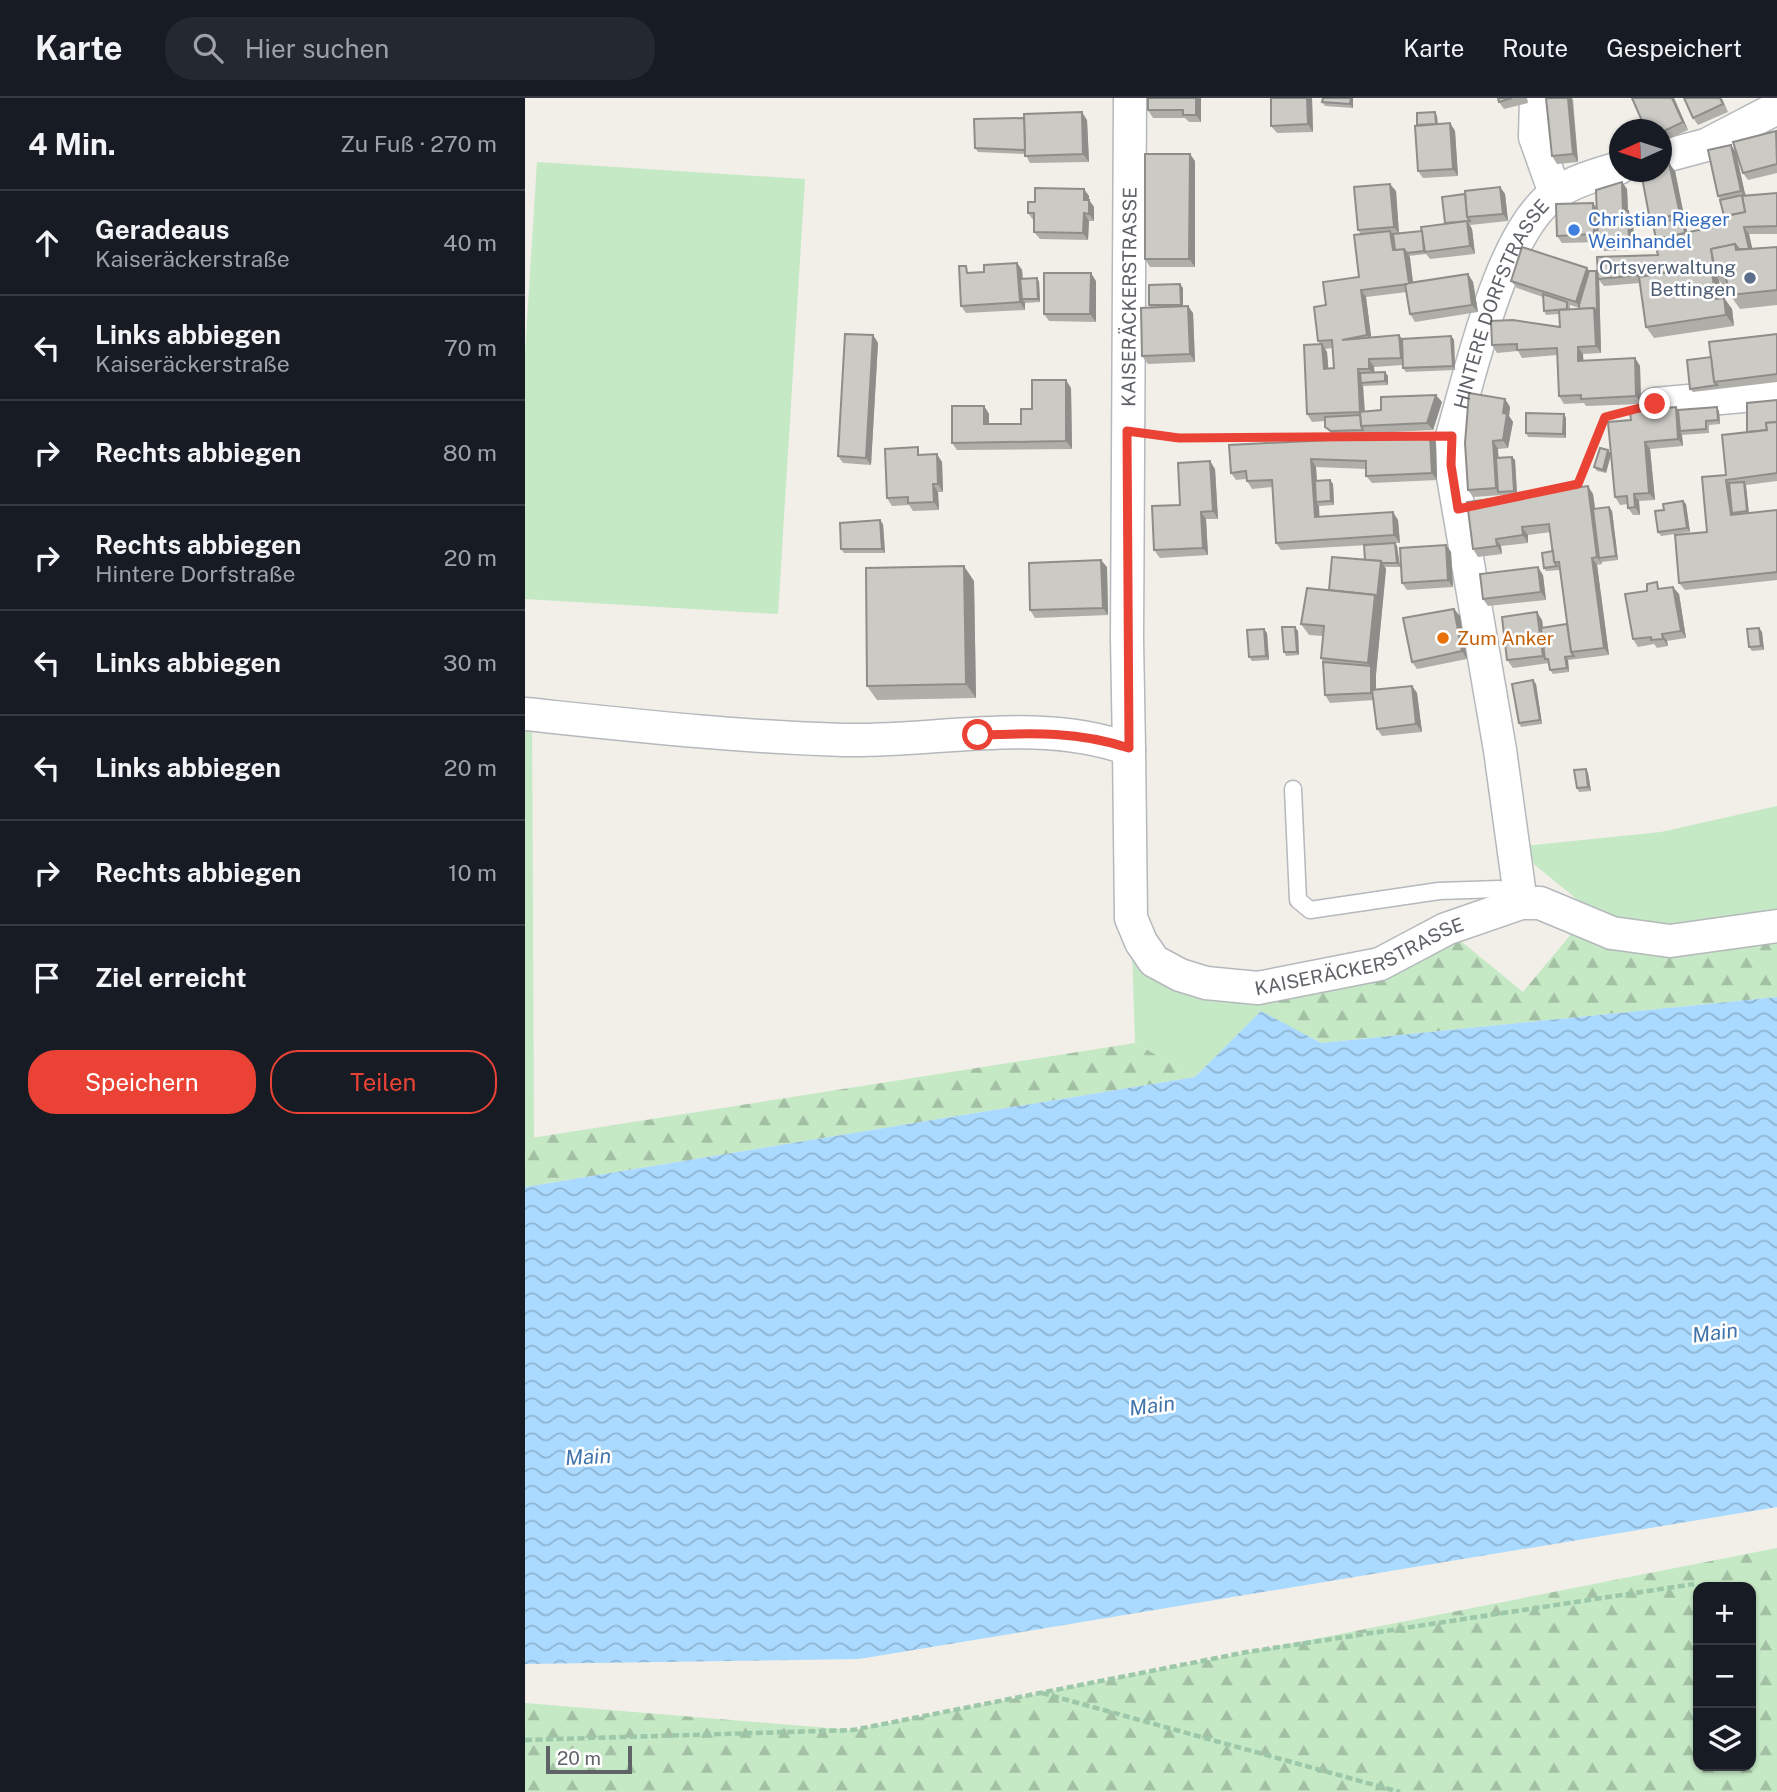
<!DOCTYPE html>
<html lang="de">
<head>
<meta charset="utf-8">
<style>
  body { margin:0; font-family:"Public Sans",sans-serif; background:#242831; color:#f1f3f6 }
  .controls { position:absolute; right:21px; bottom:21px; display:grid; overflow:hidden; border-radius:14px; box-shadow:0 2px 5px #0004 }
  .controls button { width:63px; height:63px; display:grid; place-items:center; padding:0; border:0; border-bottom:2px solid #363941; background:#171b24; color:#f1f3f6; font:35px sans-serif }
  .compass { position:absolute; left:1084px; top:21px; width:63px; height:63px; border-radius:50%; background:#171b24; box-shadow:0 2px 5px #0004; rotate:267deg }
  .scale { position:absolute; left:21px; bottom:18px; width:86px; box-sizing:border-box; padding-left:7px; border:4px solid #5f6368; border-top:0; font-size:19px; line-height:24px; white-space:nowrap; color:#5f6368; -webkit-text-stroke:5px #fff; paint-order:stroke }
  .stop { position:absolute; width:21px; height:21px; margin:-16px; border:5px solid #ea4335; border-radius:50%; background:#fff }
  .stop.end { background:#ea4335; border-color:#fff; box-shadow:0 2px 7px #0008 }
  .list { margin:0; padding:0; list-style:none }
  h2 { display:flex; justify-content:space-between; align-items:center; height:91px; margin:0; padding:0 28px; font-size:30px }
  h2 small { font-size:23px; font-weight:400; color:#9ea1a6 }
  .list li { display:grid; grid-template-columns:46px 1fr auto; gap:21px; align-items:center; box-sizing:border-box; height:105px; padding:0 28px; border-top:2px solid #363941 }
  .list b { display:block; font-size:26px; white-space:nowrap }
  .list p { margin:0; font-size:23px; white-space:nowrap; color:#9ea1a6 }
  .list em { font-size:23px; font-style:normal; color:#9ea1a6 }
  .actions { display:flex; gap:14px; padding:21px 28px }
  .actions a { flex:1; padding:16px 0; border:2px solid #ea4335; border-radius:28px; text-align:center; font-size:24px; color:#ea4335 }
  .actions .main { background:#ea4335; color:#fff }
  .icon { flex:none; width:38px; height:38px; fill:none; stroke:currentColor; stroke-width:2; stroke-linecap:round; stroke-linejoin:round }
  .map { position:relative; flex:none; width:1252px; height:1694px; overflow:hidden }
  header { display:flex; align-items:center; gap:42px; box-sizing:border-box; height:98px; padding:0 35px; background:#171b24; border-bottom:2px solid #363941 }
  header strong { font-size:33px }
  nav { display:flex; gap:38px; margin-inline-start:auto; font-size:24px }
  .search { width:490px; height:63px; background:#242831; display:flex; align-items:center; gap:18px; box-sizing:border-box; padding:0 24px; border-radius:28px; color:#9ea1a6; font-size:26px }
  main { display:flex }
  aside { flex:1; background:#171b24 }
  .map>svg:first-child { display:block }
</style>
</head>
<body>
<header>
<strong>Karte</strong>
<div class="search"><svg class="icon" aria-label="search" viewBox="0 0 24 24"><circle cx="10" cy="10" r="6"/><path d="M15 15l6 6"/></svg>Hier suchen</div>
<nav><a>Karte</a><a>Route</a><a>Gespeichert</a></nav>
</header>
<main>
<aside>
<h2>4 Min.<small>Zu Fuß · 270 m</small></h2>
<ul class="list">
<li><svg class="icon" aria-label="ahead" viewBox="0 0 24 24"><path d="M12 20V5M6 11l6-6 6 6"/></svg><div><b>Geradeaus</b><p>Kaiseräckerstraße</p></div><em>40 m</em></li>
<li><svg class="icon" aria-label="left" viewBox="0 0 24 24"><path d="M17 20v-9H6M10 6l-5 5 5 5"/></svg><div><b>Links abbiegen</b><p>Kaiseräckerstraße</p></div><em>70 m</em></li>
<li><svg class="icon" aria-label="right" viewBox="0 0 24 24"><path d="M7 20v-9h11M14 6l5 5-5 5"/></svg><div><b>Rechts abbiegen</b></div><em>80 m</em></li>
<li><svg class="icon" aria-label="right" viewBox="0 0 24 24"><path d="M7 20v-9h11M14 6l5 5-5 5"/></svg><div><b>Rechts abbiegen</b><p>Hintere Dorfstraße</p></div><em>20 m</em></li>
<li><svg class="icon" aria-label="left" viewBox="0 0 24 24"><path d="M17 20v-9H6M10 6l-5 5 5 5"/></svg><div><b>Links abbiegen</b></div><em>30 m</em></li>
<li><svg class="icon" aria-label="left" viewBox="0 0 24 24"><path d="M17 20v-9H6M10 6l-5 5 5 5"/></svg><div><b>Links abbiegen</b></div><em>20 m</em></li>
<li><svg class="icon" aria-label="right" viewBox="0 0 24 24"><path d="M7 20v-9h11M14 6l5 5-5 5"/></svg><div><b>Rechts abbiegen</b></div><em>10 m</em></li>
<li><svg class="icon" aria-label="arrive" viewBox="0 0 24 24"><path d="M6 21V4h12l-3 4 3 4H6"/></svg><div><b>Ziel erreicht</b></div></li>
</ul>
<div class="actions"><a class="main">Speichern</a><a>Teilen</a></div>
</aside>
<div class="map">
<svg width="1252" height="1694" viewBox="0 0 1252 1694">
  <defs>
    <pattern id="forest-firs" width="22" height="20" patternUnits="userSpaceOnUse" patternTransform="scale(1.75)"><rect width="22" height="20" fill="#c5e8c5"/><path d="M5 1l3.5 6h-7zM16 11l3.5 6h-7z" fill="#a3c0a4"/></pattern>
    <pattern id="water-waves" width="16" height="10" patternUnits="userSpaceOnUse" patternTransform="scale(1.75)"><rect width="16" height="10" fill="#aadaff"/><path d="M0 5q4-4 8 0t8 0" fill="none" stroke="#8eb4d2"/></pattern>
  </defs>
  <rect width="100%" height="100%" fill="#f1efe8"/>
  <!-- grass -->
  <g fill="#c5e8c5">
    <polygon points="12,64 280,81 253,516 0,501 0,255"/>
    <polygon points="0,616 7,617 9,1040 0,1041"/>
    <polygon points="1252,708 1252,828 1145,843 1065,812 988,749 1136,734"/>
    <polygon points="606,820 629,863 733,890 796,945 735,914 670,979 610,945"/>
  </g>
  <!-- forest -->
  <g fill="url(#forest-firs)" fill-rule="evenodd">
    <polygon points="1057,823 1087,835 1252,828 1252,899 796,945 733,890 921,831 998,894"/>
    <polygon points="610,945 670,979 0,1089 0,1041"/>
    <path d="M1252,1450V1694H0V1605L328,1632ZM1226,1489V1668H1173V1489Z"/>
  </g>
  <!-- water -->
  <polygon fill="url(#water-waves)" points="1252,899 1252,1409 334,1561 0,1566 0,1089 670,979 736,913 796,945"/>
  <g fill="none" stroke-linecap="round" stroke-linejoin="round">
    <!-- service casing -->
    <g stroke="#b5b8bc" stroke-width="19">
      <polyline id="service" points="768,691 773,802 785,812 914,793 974,791 996,805"/>
    </g>
    <!-- minor casing -->
    <g stroke="#b5b8bc" stroke-width="35">
      <g id="minor">
        <polyline points="1011,0 1010,39 1030,95"/>
        <polyline points="1136,59 1181,47 1252,10"/>
        <polyline points="1130,306 1252,295"/>
        <path id="s1" d="M0,616C106,627 212,639 319,642C414,644 513,618 604,651L606,820L616,844L629,863L655,877L681,885L733,890L855,866L921,831L996,805H1015L1087,835L1145,843L1252,828"/>
        <path id="s2" d="M604,651L602,541L605,0"/>
        <path id="s3" d="M996,805L975,652L926,367L927,338C946,274 976,133 1030,96C1048,83 1074,76 1094,70"/>
      </g>
    </g>
    <!-- path -->
    <g stroke="#9cc7a9" stroke-width="4.5" stroke-dasharray="7 3.5" stroke-linecap="butt">
      <polyline points="631,337 654,340 877,338"/>
      <polyline points="1007,396 1053,386 1080,319 1102,313"/>
      <polyline points="517,1595 875,1694"/>
      <polyline points="0,1642 328,1632 722,1554 1169,1486"/>
    </g>
    <!-- service -->
    <use href="#service" stroke="#fff" stroke-width="16"/>
    <!-- minor -->
    <use href="#minor" stroke="#fff" stroke-width="32"/>
  </g>
  <!-- wall -->
  <g fill="#afaea9" fill-rule="evenodd">
    <polygon points="623,0 676,0 676,24 664,24 660,20 628,20 623,12"/>
    <polygon points="787,0 788,34 752,35 746,28"/>
    <polygon points="828,0 828,10 800,8 797,4"/>
    <polygon points="973,0 1002,0 1003,5 979,11 974,4"/>
    <polygon points="1048,0 1053,64 1032,66 1027,58"/>
    <polygon points="1149,0 1163,32 1137,44 1137,32"/>
    <polygon points="1159,0 1197,0 1203,14 1173,27 1168,20"/>
    <polygon points="912,18 913,26 925,25 930,33 933,78 898,80 893,73 892,27"/>
    <polygon points="562,22 564,64 505,65 500,56 453,54 450,50"/>
    <polygon points="1252,35 1252,75 1223,82 1218,75"/>
    <path d="M1206,47L1211,55L1220,97L1252,95V136H1224L1227,150L1252,149V207L1215,211L1205,197L1204,191L1201,192L1194,182L1197,201L1199,200L1207,211L1209,228L1129,240L1121,229L1115,185L1079,188L1074,182L1076,255L1058,256V263L1110,260L1115,268L1116,306L1061,308L1059,305L1039,306L1034,298L1032,257L997,260L993,253L972,255L967,247L1035,229L1034,216L1021,217L1019,213L1018,199L992,190L986,183L1071,173L1073,175L1133,157L1128,126L1125,122L1150,73L1162,134L1184,130L1199,118L1195,102L1193,98ZM1045,207L1054,210L1045,211Z"/>
    <polygon points="670,63 670,169 625,169 620,161"/>
    <polygon points="1097,84 1102,91 1103,113 1108,120 1109,152 1079,153 1073,144 1037,145 1032,138 1072,111"/>
    <path d="M975,89L980,96L983,123L945,127L947,131L950,156L905,161L901,156L884,158L888,185L943,176L948,184L953,214L890,224L885,216L882,194L841,199L846,239L877,241L926,238L929,242L930,272L881,274L878,270V267L849,269V274H860L863,278V287L838,288L840,313L856,312L917,304L908,332L808,337L800,329V323L787,324L782,316L795,246L793,243L801,207L834,179L836,136L833,132L871,93L874,136L897,133L921,126L940,96ZM807,250L809,270L803,271L802,254L800,251Z"/>
    <polygon points="564,98 564,102 569,109 569,123 564,123 563,142 515,141 509,134 509,123 503,115"/>
    <polygon points="492,165 497,172 498,181 512,180 514,184 515,204 500,205 500,212 441,215 436,208 459,174"/>
    <polygon points="571,183 571,224 524,223 519,216"/>
    <polygon points="658,190 658,208 668,215 670,264 623,266 617,258 626,209 624,207"/>
    <polygon points="1252,236 1252,284 1168,294 1165,291 1186,259"/>
    <polygon points="348,237 353,245 346,367 318,365 313,358"/>
    <polygon points="546,290 547,351 432,352 427,345 459,308 464,316 464,326 496,326 507,311"/>
    <polygon points="980,301 985,309 984,318 988,324 983,350 973,351 973,360 987,359 990,362 992,396 948,399 943,392"/>
    <polygon points="1252,302 1252,383 1221,387 1224,415 1252,412 1252,482 1160,492 1154,485 1182,434 1201,377 1222,334"/>
    <polygon points="1151,309 1153,312 1194,313 1195,326 1184,327 1184,335 1157,337 1158,348 1125,351 1130,402 1114,403 1115,417 1108,417 1103,410 1103,406 1095,407 1090,399 1086,357 1081,375 1072,373 1069,369 1083,352 1086,356 1106,322"/>
    <polygon points="1039,316 1041,320 1041,340 1003,339 1001,335"/>
    <polygon points="905,337 911,344 912,382 847,385 841,378 841,371 791,369 792,383 805,382 808,386 809,407 794,408 794,419 873,422 875,445 870,445 872,448 875,469 860,469 861,471 851,576 851,592 887,588 892,595 897,634 857,638 852,631 849,602 805,605 800,597 798,564 796,560 798,538 784,537 776,526 804,492 840,462 843,447 756,452 751,445 747,389 727,391 722,383 721,381 711,382 706,375"/>
    <polygon points="398,357 417,364 418,394 413,394 414,412 388,413 384,407 367,408 362,400"/>
    <polygon points="690,371 693,421 681,421 683,457 635,460 629,452 655,407"/>
    <polygon points="1068,396 1070,411 1084,409 1087,413 1093,462 1077,464 1077,466 1072,467 1084,557 1043,562 1044,574 1028,576 1025,572 1024,565 988,570 982,562 1017,522 1018,530 1042,526 1035,472 1021,473 1019,470 1028,453 1026,434 1003,437 1003,445 976,448 977,456 953,459 948,451"/>
    <polygon points="1161,406 1165,434 1136,438 1133,434 1139,412"/>
    <polygon points="358,426 360,455 319,455 316,451"/>
    <polygon points="921,447 926,454 928,489 882,492 877,485"/>
    <polygon points="582,469 583,517 510,520 505,512"/>
    <polygon points="1018,477 1021,502 963,508 958,501"/>
    <polygon points="449,483 451,600 352,602 342,588"/>
    <polygon points="1136,491 1154,496 1161,540 1142,543 1143,548 1132,550 1129,546 1113,549 1108,541"/>
    <polygon points="935,518 942,561 892,571 887,564"/>
    <polygon points="773,533 774,557 761,558 759,554"/>
    <polygon points="1237,534 1239,552 1227,553 1224,549"/>
    <polygon points="742,535 744,562 727,563 724,559"/>
    <polygon points="1011,586 1017,626 996,629 994,625"/>
    <polygon points="1061,671 1063,675 1066,693 1054,694 1052,690"/>
  </g>
  <!-- shaded-wall -->
  <g fill="#8f8d8a">
    <polygon points="671,0 676,0 676,24 671,17"/>
    <polygon points="782,0 787,0 788,34 783,26"/>
    <polygon points="826,0 828,0 828,10 825,6"/>
    <polygon points="1043,0 1047,0 1053,64 1048,56"/>
    <polygon points="1147,0 1149,0 1163,32 1158,24"/>
    <polygon points="557,14 562,22 564,64 558,56"/>
    <polygon points="910,14 912,18 913,34 911,30"/>
    <polygon points="925,25 930,33 933,78 928,71"/>
    <polygon points="1206,47 1211,55 1221,100 1216,93"/>
    <polygon points="665,56 670,63 670,169 664,161"/>
    <polygon points="1144,65 1150,73 1164,142 1161,139 1157,120 1155,116"/>
    <polygon points="1097,84 1102,91 1103,113 1108,120 1109,152 1104,144 1098,113"/>
    <polygon points="865,86 871,93 874,136 869,129"/>
    <polygon points="975,89 980,96 983,123 978,116"/>
    <polygon points="559,91 564,98 564,102 569,109 569,123 564,116 559,102"/>
    <polygon points="1068,105 1073,112 1074,144 1069,136"/>
    <polygon points="559,115 564,123 563,142 558,135"/>
    <polygon points="942,123 947,131 950,156 945,148"/>
    <polygon points="1219,129 1224,136 1229,158 1224,151"/>
    <polygon points="865,133 871,140 871,156 868,152"/>
    <polygon points="879,151 885,159 889,193 884,185"/>
    <polygon points="492,165 497,172 499,201 497,201 500,205 500,212 495,204"/>
    <polygon points="1186,168 1192,177 1191,178 1194,182 1199,212 1191,201"/>
    <polygon points="1062,170 1067,177 1056,211 1051,204"/>
    <polygon points="1071,173 1074,176 1076,255 1071,248 1069,210"/>
    <polygon points="566,175 571,183 571,224 565,216"/>
    <polygon points="943,176 948,184 953,214 947,207"/>
    <polygon points="512,180 514,184 515,204 513,201"/>
    <polygon points="655,186 658,190 658,211 656,207"/>
    <polygon points="836,192 841,199 847,245 842,237"/>
    <polygon points="1199,200 1207,211 1209,228 1201,217"/>
    <polygon points="663,208 668,215 670,264 665,256"/>
    <polygon points="348,237 353,245 346,367 341,360"/>
    <polygon points="874,237 880,244 881,267 876,260"/>
    <polygon points="926,238 929,242 930,272 928,268"/>
    <polygon points="797,246 802,254 804,278 799,271"/>
    <polygon points="1053,249 1058,256 1059,270 1053,263"/>
    <polygon points="1110,260 1115,268 1116,306 1111,298"/>
    <polygon points="844,261 849,269 850,278 844,271"/>
    <polygon points="833,271 838,279 836,285 838,288 840,321 835,314"/>
    <polygon points="860,274 863,278 863,287 860,283"/>
    <polygon points="541,282 546,290 547,351 541,343"/>
    <polygon points="911,297 917,304 908,332 902,325"/>
    <polygon points="980,301 985,309 984,318 988,324 983,350 978,342 978,315"/>
    <polygon points="459,308 464,316 464,334 459,326"/>
    <polygon points="1151,309 1156,316 1155,333 1157,337 1158,348 1153,341"/>
    <polygon points="1192,309 1194,313 1195,326 1193,322"/>
    <polygon points="1039,316 1041,320 1041,340 1038,336"/>
    <polygon points="905,337 911,344 912,382 907,375"/>
    <polygon points="968,343 973,351 976,394 973,394 971,390"/>
    <polygon points="1120,344 1125,351 1130,402 1124,395"/>
    <polygon points="1083,352 1086,356 1081,375 1078,372"/>
    <polygon points="412,356 417,364 418,394 413,386"/>
    <polygon points="987,359 990,362 992,396 989,393"/>
    <polygon points="786,361 791,369 793,404 791,404 794,408 795,427 790,419"/>
    <polygon points="685,363 690,371 693,421 688,413"/>
    <polygon points="805,382 808,386 809,407 806,403"/>
    <polygon points="1201,382 1206,389 1207,415 1210,419 1206,417"/>
    <polygon points="1219,384 1221,388 1224,417 1222,413"/>
    <polygon points="408,386 413,394 414,412 409,404"/>
    <polygon points="1063,388 1068,396 1077,460 1074,460 1077,466 1072,459"/>
    <polygon points="1109,396 1114,403 1115,417 1110,409"/>
    <polygon points="1158,403 1161,406 1165,434 1162,430"/>
    <polygon points="1084,409 1087,413 1093,462 1091,458"/>
    <polygon points="676,414 681,421 683,457 678,450"/>
    <polygon points="868,414 873,422 875,445 869,437"/>
    <polygon points="355,422 358,426 360,455 357,451"/>
    <polygon points="997,429 1003,437 1003,445 998,437"/>
    <polygon points="971,441 976,448 977,456 972,448"/>
    <polygon points="870,445 872,448 875,469 872,465"/>
    <polygon points="921,447 926,454 928,489 923,482"/>
    <polygon points="1067,460 1072,467 1084,557 1079,550"/>
    <polygon points="576,462 582,469 583,517 578,510"/>
    <polygon points="856,463 861,471 851,576 843,565 850,497"/>
    <polygon points="439,468 449,483 451,600 441,586"/>
    <polygon points="1013,469 1018,477 1021,502 1016,494"/>
    <polygon points="1148,489 1154,496 1161,540 1156,533"/>
    <polygon points="929,511 935,518 942,561 937,553"/>
    <polygon points="1012,514 1017,522 1022,561 1020,561 1018,558"/>
    <polygon points="770,529 773,533 774,557 772,554"/>
    <polygon points="1234,530 1237,534 1239,552 1236,548"/>
    <polygon points="739,531 742,535 744,562 741,558"/>
    <polygon points="1137,536 1142,543 1143,548 1138,541"/>
    <polygon points="1040,559 1043,562 1044,574 1042,570"/>
    <polygon points="846,568 851,576 851,602 846,595"/>
    <polygon points="1008,582 1011,586 1017,626 1015,622"/>
    <polygon points="887,588 892,595 897,634 891,626"/>
    <polygon points="1061,671 1063,675 1066,693 1063,689"/>
  </g>
  <!-- building -->
  <g fill="#cccac5" stroke="#8f8d8a" stroke-width="2">
    <polygon points="623,0 671,0 671,17 658,17 658,12 623,12"/>
    <polygon points="746,0 782,0 783,26 746,28"/>
    <polygon points="798,0 826,0 825,6 797,4"/>
    <polygon points="973,0 987,0 974,4"/>
    <polygon points="1021,0 1043,0 1048,56 1027,58"/>
    <polygon points="1107,0 1147,0 1158,24 1137,34 1137,32 1121,32"/>
    <polygon points="1159,0 1195,0 1198,6 1168,20"/>
    <polygon points="557,14 558,56 500,58 499,16"/>
    <polygon points="910,14 911,26 892,27 892,15"/>
    <polygon points="499,20 500,52 450,50 449,21"/>
    <polygon points="925,25 928,71 893,73 890,28"/>
    <polygon points="1251,33 1252,66 1218,75 1208,44"/>
    <polygon points="1206,47 1216,93 1193,98 1183,52"/>
    <polygon points="620,56 665,56 664,161 620,161"/>
    <polygon points="1144,65 1155,116 1125,122 1116,74 1137,74 1137,67"/>
    <polygon points="1097,84 1098,113 1103,113 1104,144 1073,145 1071,92"/>
    <polygon points="865,86 869,129 833,132 829,89"/>
    <polygon points="975,89 978,116 942,119 940,93"/>
    <polygon points="510,90 559,91 559,102 564,102 564,116 559,115 558,135 509,134 509,115 503,115 503,104 510,104"/>
    <polygon points="1252,95 1252,128 1219,129 1224,151 1214,151 1210,146 1186,151 1188,164 1137,175 1073,181 1072,159 1133,157 1129,141 1184,130 1183,122 1220,114 1217,98"/>
    <polygon points="940,96 942,119 945,123 920,125 917,99"/>
    <polygon points="1218,97 1217,98 1220,114 1199,118 1195,102"/>
    <polygon points="1068,105 1069,136 1032,138 1031,106"/>
    <polygon points="1157,120 1160,135 1131,141 1128,126"/>
    <polygon points="942,123 945,148 900,154 896,129"/>
    <polygon points="865,133 868,152 879,151 884,185 943,176 947,207 885,216 880,186 883,186 836,192 842,237 817,242 874,237 876,260 844,261 844,271 833,271 835,314 856,312 856,299 911,297 902,325 836,328 835,314 782,316 779,247 797,246 799,271 809,270 807,242 793,243 789,209 801,207 798,184 834,179 829,137"/>
    <polygon points="897,133 899,153 882,155 879,151 870,152 868,136"/>
    <polygon points="1210,146 1211,152 1252,149 1252,192 1205,197 1200,176 1191,178 1186,151"/>
    <polygon points="997,149 1062,170 1051,204 986,183"/>
    <polygon points="492,165 495,204 436,208 434,168 441,168 442,175 459,174 459,167"/>
    <polygon points="1186,168 1191,201 1199,200 1201,217 1121,229 1114,179"/>
    <polygon points="1064,173 1071,173 1072,214 1069,210 1054,211 1054,207"/>
    <polygon points="519,175 566,175 565,216 519,216"/>
    <polygon points="512,180 513,201 497,201 495,181"/>
    <polygon points="655,186 656,207 624,207 624,187"/>
    <polygon points="1018,196 1042,204 1042,211 1019,213"/>
    <polygon points="663,208 665,256 617,258 616,210"/>
    <polygon points="1069,210 1071,248 1053,249 1053,263 1110,260 1111,298 1056,301 1056,297 1034,298 1032,250 992,252 992,246 967,247 966,223 988,222 1035,229 1034,212"/>
    <polygon points="320,236 348,237 341,360 313,358"/>
    <polygon points="1252,236 1252,276 1189,284 1184,244"/>
    <polygon points="926,238 928,268 878,270 877,241"/>
    <polygon points="1186,259 1189,284 1192,287 1165,291 1162,262"/>
    <polygon points="860,274 860,283 836,285 835,275"/>
    <polygon points="507,282 541,282 541,343 427,345 427,308 459,308 459,326 496,326 496,311 507,311"/>
    <polygon points="944,295 980,301 978,315 982,316 978,342 968,343 971,390 943,392 940,345"/>
    <polygon points="1252,302 1252,324 1241,325 1242,332 1222,334 1222,305"/>
    <polygon points="1151,309 1153,341 1120,344 1124,395 1109,396 1110,409 1103,410 1102,398 1090,399 1083,324 1106,322 1105,313"/>
    <polygon points="1192,309 1193,322 1181,323 1181,331 1155,333 1153,312"/>
    <polygon points="1001,315 1039,316 1038,336 1001,335"/>
    <polygon points="835,317 836,328 838,332 806,333 800,329 800,319"/>
    <polygon points="1252,324 1252,375 1201,382 1206,417 1252,412 1252,474 1154,485 1150,437 1182,434 1177,379 1201,377 1197,337 1242,332 1241,325"/>
    <polygon points="905,337 907,375 841,378 841,363 786,361 790,419 868,414 869,437 751,445 747,382 722,383 721,373 706,375 704,347"/>
    <polygon points="393,349 393,357 412,356 413,386 408,386 409,404 383,405 383,399 362,400 360,351"/>
    <polygon points="1075,350 1083,352 1078,372 1069,369"/>
    <polygon points="987,359 989,393 973,394 971,360"/>
    <polygon points="685,363 688,413 676,414 678,450 629,452 627,408 655,407 653,365"/>
    <polygon points="805,382 806,403 791,404 790,383"/>
    <polygon points="1219,384 1222,413 1207,415 1204,385"/>
    <polygon points="1063,388 1072,459 1067,460 1079,550 1046,554 1034,464 1029,464 1024,426 997,429 998,437 971,441 972,448 948,451 942,404"/>
    <polygon points="1158,403 1162,430 1133,434 1130,413 1139,412 1138,406"/>
    <polygon points="1084,409 1091,458 1074,460 1068,411"/>
    <polygon points="355,422 357,451 316,451 315,425"/>
    <polygon points="870,445 872,465 857,465 856,463 840,462 839,447"/>
    <polygon points="921,447 923,482 877,485 875,450"/>
    <polygon points="1028,453 1029,464 1032,468 1019,470 1017,455"/>
    <polygon points="807,459 856,463 852,500 850,497 804,492"/>
    <polygon points="576,462 578,510 505,512 504,465"/>
    <polygon points="439,468 441,586 342,588 341,470"/>
    <polygon points="1013,469 1016,494 958,501 955,476"/>
    <polygon points="1132,484 1133,491 1148,489 1156,533 1137,536 1138,541 1126,542 1126,539 1108,541 1100,496 1122,493 1122,486"/>
    <polygon points="782,490 850,497 843,565 796,560 799,528 776,526"/>
    <polygon points="929,511 937,553 887,564 878,520"/>
    <polygon points="1012,514 1018,558 982,562 977,519"/>
    <polygon points="1042,526 1046,554 1049,558 1040,559 1042,570 1025,572 1023,561 1020,561 1016,530"/>
    <polygon points="757,529 770,529 772,554 759,554"/>
    <polygon points="1234,530 1236,548 1224,549 1222,531"/>
    <polygon points="739,531 741,558 724,559 722,532"/>
    <polygon points="798,564 846,568 846,595 800,597"/>
    <polygon points="1008,582 1015,622 994,625 987,586"/>
    <polygon points="887,588 891,626 852,631 847,592"/>
    <polygon points="1061,671 1063,689 1052,690 1049,672"/>
  </g>
  <g fill="none" stroke-linecap="round" stroke-linejoin="round">
    <!-- route -->
    <path stroke="#ea4335" stroke-width="9" d="M453,637C507,635 553,633 604,650L602,333L654,340L927,338L926,367L933,411L1053,386L1080,319L1130,306"/>
  </g>
  <!-- markers -->
  <circle fill="#3f7fe0" stroke="#fff" stroke-width="2.5" cx="1049" cy="132" r="7"/>
  <circle fill="#5c6f8a" stroke="#fff" stroke-width="2.5" cx="1225" cy="180" r="7"/>
  <circle fill="#e8710a" stroke="#fff" stroke-width="2.5" cx="918" cy="540" r="7"/>
  <g text-anchor="middle" stroke-width="5" stroke-linejoin="round" paint-order="stroke">
    <!-- shop labels -->
    <g font-size="19" fill="#366cbe" stroke="#fff" text-anchor="start">
      <text x="1063" y="128">Christian Rieger<tspan x="1063" dy="22">Weinhandel</tspan></text>
    </g>
    <!-- service labels -->
    <g font-size="19" fill="#4e5e75" stroke="#fff" text-anchor="end">
      <text x="1211" y="176">Ortsverwaltung<tspan x="1211" dy="22">Bettingen</tspan></text>
    </g>
    <!-- street labels -->
    <g font-size="19" fill="#5f6368" stroke="#fff">
      <text dy="7" stroke="none"><textPath href="#s2" startOffset="452">KAISERÄCKERSTRASSE</textPath></text>
      <text dy="7" stroke="none"><textPath href="#s3" startOffset="614">HINTERE DORFSTRASSE</textPath></text>
      <text dy="7" stroke="none"><textPath href="#s1" startOffset="1041">KAISERÄCKERSTRASSE</textPath></text>
    </g>
    <!-- food labels -->
    <g font-size="19" fill="#c56008" stroke="#fff" text-anchor="start">
      <text x="932" y="547">Zum Anker</text>
    </g>
    <!-- water labels -->
    <g font-size="21" font-style="italic" fill="#4174aa" stroke="#fff">
      <text transform="translate(1190 1235) rotate(-7)" y="7">Main</text>
      <text transform="translate(627 1308) rotate(-7)" y="7">Main</text>
      <text transform="translate(63 1359) rotate(-3)" y="7">Main</text>
    </g>
  </g>
</svg>
<div class="controls">
<button>+</button>
<button>−</button>
<button><svg class="icon" aria-label="layers" viewBox="0 0 24 24"><path d="M12 4l9 5-9 5-9-5zM3 14l9 5 9-5"/></svg></button>
</div>
<svg class="compass" viewBox="-18 -18 36 36"><path d="M0-13l5 13h-10z" fill="#e53935"/><path d="M0 13l5-13h-10z" fill="#9ea1a6"/></svg>
<div class="scale">20 m</div>
<div class="stop" style="left:453px;top:637px"></div>
<div class="stop end" style="left:1130px;top:306px"></div>
</div>
</main>
</body>
</html>
